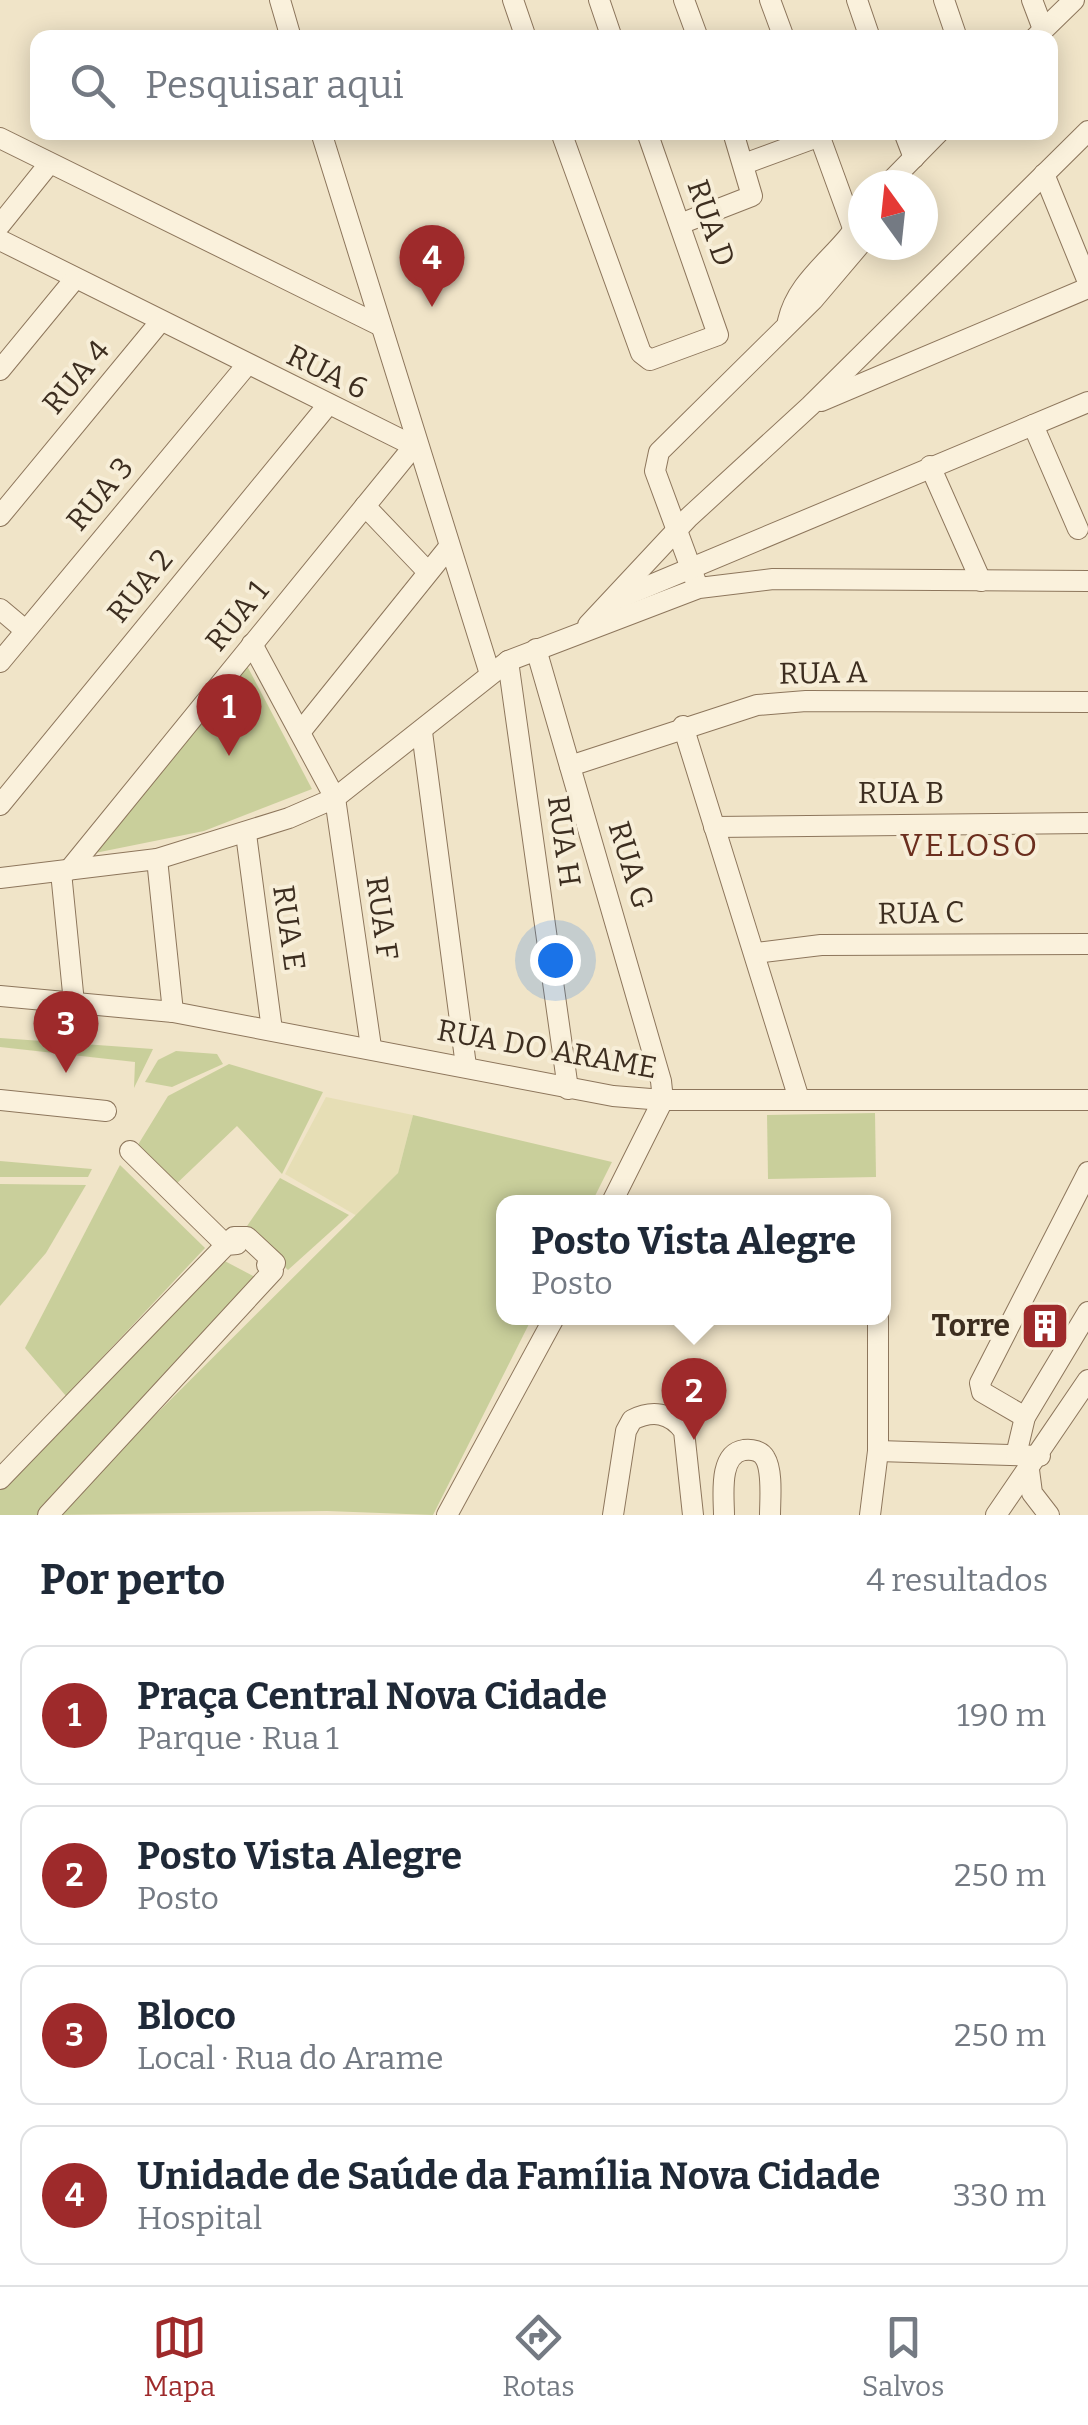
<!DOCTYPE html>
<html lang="pt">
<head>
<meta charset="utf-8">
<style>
  body { margin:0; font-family:Bitter,serif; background:#f2f2f3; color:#1f2937 }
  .compass { position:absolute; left:848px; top:170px; width:90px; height:90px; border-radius:50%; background:#fff; box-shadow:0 5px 25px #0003; rotate:345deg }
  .you { position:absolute; left:555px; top:960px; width:35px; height:35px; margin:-25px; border:8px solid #fff; border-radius:50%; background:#1a73e8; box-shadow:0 0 0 15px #1a73e833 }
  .badge { display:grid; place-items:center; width:65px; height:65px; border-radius:50%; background:#9e2a2b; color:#fff; font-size:32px; font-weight:700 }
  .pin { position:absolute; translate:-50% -82px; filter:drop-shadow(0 2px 5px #0008) }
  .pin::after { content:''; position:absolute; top:52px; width:35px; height:30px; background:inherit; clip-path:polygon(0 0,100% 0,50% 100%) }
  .popup { position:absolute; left:496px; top:1195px; width:395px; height:130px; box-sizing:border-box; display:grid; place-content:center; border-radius:20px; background:#fff; filter:drop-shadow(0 2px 8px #0005); font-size:32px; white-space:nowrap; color:#747a83 }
  .popup b { font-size:38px; color:#1f2937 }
  .popup::after { content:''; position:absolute; left:50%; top:100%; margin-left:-20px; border:20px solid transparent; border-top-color:#fff }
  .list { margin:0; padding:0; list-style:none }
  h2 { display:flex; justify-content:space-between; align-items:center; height:130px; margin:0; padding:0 40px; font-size:42px }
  h2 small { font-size:32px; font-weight:400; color:#747a83 }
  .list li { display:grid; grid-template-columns:65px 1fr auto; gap:30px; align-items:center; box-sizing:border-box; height:140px; margin:0 20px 20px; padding:0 20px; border:2px solid #e0e1e3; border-radius:20px }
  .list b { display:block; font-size:38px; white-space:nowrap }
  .list p { margin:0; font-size:32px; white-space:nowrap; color:#747a83 }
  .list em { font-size:32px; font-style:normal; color:#747a83 }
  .icon { flex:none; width:55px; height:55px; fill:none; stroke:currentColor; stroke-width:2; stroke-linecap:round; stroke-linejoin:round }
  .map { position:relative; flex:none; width:1088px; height:1515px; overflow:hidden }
  .search { position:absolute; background:#fff; box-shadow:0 5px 25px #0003; left:30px; right:30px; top:30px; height:110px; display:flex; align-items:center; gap:25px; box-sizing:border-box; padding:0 35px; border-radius:20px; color:#747a83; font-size:38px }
  .sheet { height:770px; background:#fff }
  nav { display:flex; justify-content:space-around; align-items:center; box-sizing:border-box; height:140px; border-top:2px solid #e0e1e3; background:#fff; font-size:28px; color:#747a83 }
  nav a { display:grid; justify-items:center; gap:5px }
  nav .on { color:#9e2a2b }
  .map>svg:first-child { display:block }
</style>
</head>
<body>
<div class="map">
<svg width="1088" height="1515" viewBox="0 0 1088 1515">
  <rect width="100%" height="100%" fill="#f0e4c8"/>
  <!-- farmland -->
  <polygon fill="#e6deb5" points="326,1097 413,1115 398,1173 357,1216 285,1174"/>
  <!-- green -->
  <g fill="#c9cf9b">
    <polygon points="245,662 312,789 204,831 85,855"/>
    <polygon points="0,1038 153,1049 134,1088 135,1062 0,1047"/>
    <polygon points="176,1051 217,1054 223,1064 172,1087 145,1082 158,1060"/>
    <polygon points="229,1064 323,1092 282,1174 237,1126 173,1187 136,1148 168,1096"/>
    <polygon points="875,1113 876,1177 768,1179 767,1115"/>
    <polygon points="413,1115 612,1162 592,1202 504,1202 504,1318 532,1318 433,1515 327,1511 55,1515 398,1173"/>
    <polygon points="0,1161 92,1169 88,1177 0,1177"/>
    <polygon points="120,1165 205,1248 66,1396 25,1348"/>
    <polygon points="280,1178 349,1215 288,1270 245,1229"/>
    <polygon points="0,1184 86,1185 46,1253 0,1306"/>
    <polygon points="219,1258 257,1278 40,1515 0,1515 0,1489"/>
  </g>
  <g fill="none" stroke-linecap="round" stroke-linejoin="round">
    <!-- minor casing -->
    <g stroke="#8d765c" stroke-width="22">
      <g id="minor">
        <polyline points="280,0 291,38"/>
        <polyline points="513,0 526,38"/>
        <polyline points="599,0 612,38"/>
        <polyline points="684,0 698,38"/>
        <polyline points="770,0 784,38"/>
        <polyline points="857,0 870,38"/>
        <polyline points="944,0 957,38"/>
        <polyline points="1032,0 1043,29"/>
        <polyline points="1035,38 1074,0"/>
        <polyline points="321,132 490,674"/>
        <polyline points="561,132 641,353 650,360 718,335 647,132"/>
        <polyline points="818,132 857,239"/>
        <polyline points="904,132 914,158"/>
        <polyline points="0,138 381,326"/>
        <polyline points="744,164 820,136"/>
        <polyline points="1044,174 1088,282"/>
        <polyline points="887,185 939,132"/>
        <polyline points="680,224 752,196 733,132"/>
        <polyline points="0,225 49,164"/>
        <polyline points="0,240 418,448"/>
        <path d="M788,321C798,277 841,255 863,216"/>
        <polyline points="0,370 74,280"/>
        <polyline points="821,401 1088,288"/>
        <polyline points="1033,425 1078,529"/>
        <polyline points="930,466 981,581"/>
        <polyline points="365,506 428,572"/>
        <polyline points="0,516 160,322"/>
        <polyline points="696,582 655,471 659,452 813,300 863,241"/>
        <polyline points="615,600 1088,402"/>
        <polyline points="0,609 25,630"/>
        <polyline points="588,625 688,518 810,406 1088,131"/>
        <polyline points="252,644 335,798 371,1047"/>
        <polyline points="536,649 661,1081 663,1100 612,1202"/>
        <polyline points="508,661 568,1089"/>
        <polyline points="0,662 246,366"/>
        <polyline points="683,726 799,1099"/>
        <polyline points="301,731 449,547"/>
        <polyline points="422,732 466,1066"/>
        <polyline points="570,766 757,705 806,701 1088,702"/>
        <polyline points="0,805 327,406"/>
        <polyline points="714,827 1088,823"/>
        <polyline points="246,834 272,1030"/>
        <polyline points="157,859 173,1012"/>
        <polyline points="69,870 414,446"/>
        <polyline points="61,872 74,1003"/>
        <polyline points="0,878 157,859 289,818 335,798 508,661 699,588 773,579 1088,581"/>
        <polyline points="756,953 821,945 1088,944"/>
        <polyline points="0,996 173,1012 613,1096 663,1100 1088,1100"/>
        <polyline points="0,1100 106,1111"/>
        <polyline points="1025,1417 982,1392 980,1383 1088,1172"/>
        <polyline points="878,1451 1040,1456"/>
        <polyline points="1016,1455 1025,1417 1088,1312"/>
        <polyline points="1029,1470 1032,1493 1049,1515"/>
        <polyline points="0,1479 226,1245 237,1244"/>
        <polyline points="48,1515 273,1271 267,1265 275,1263 247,1237 234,1237 226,1245 130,1151"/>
        <polyline points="447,1515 554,1318"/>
        <path d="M613,1515L626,1431L632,1420C652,1410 670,1412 684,1431L693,1515"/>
        <path d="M724,1515C724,1497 718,1454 744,1450C752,1449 761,1451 765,1458C773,1471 770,1500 770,1515"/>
        <polyline points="870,1515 878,1451 878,1318"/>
        <polyline points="996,1515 1088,1380"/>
      </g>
    </g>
    <!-- minor -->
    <use href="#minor" stroke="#faf1dc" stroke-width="20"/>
  </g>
  <!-- icons -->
  <defs>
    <g id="building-square" transform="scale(2.5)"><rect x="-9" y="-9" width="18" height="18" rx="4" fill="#9e2a2b" stroke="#f7eed8"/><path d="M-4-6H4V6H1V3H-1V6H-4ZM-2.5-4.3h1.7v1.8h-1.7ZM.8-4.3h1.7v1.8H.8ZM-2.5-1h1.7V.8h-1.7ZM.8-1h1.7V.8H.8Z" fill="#fff"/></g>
  </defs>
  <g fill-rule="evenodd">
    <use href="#building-square" x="1045" y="1326"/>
  </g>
  <g text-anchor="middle" stroke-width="8" stroke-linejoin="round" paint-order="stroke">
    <!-- street labels -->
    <g font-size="30" fill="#3d2e20" stroke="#f7eed8">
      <text transform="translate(711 223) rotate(71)" y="10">RUA D</text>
      <text transform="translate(327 372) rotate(26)" y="10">RUA 6</text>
      <text transform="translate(76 377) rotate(-50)" y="10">RUA 4</text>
      <text transform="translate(100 494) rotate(-50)" y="10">RUA 3</text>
      <text transform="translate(140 586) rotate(-51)" y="10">RUA 2</text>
      <text transform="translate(237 616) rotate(-51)" y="10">RUA 1</text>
      <text transform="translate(823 673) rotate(-1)" y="10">RUA A</text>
      <text x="901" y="803">RUA B</text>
      <text transform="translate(564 841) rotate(82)" y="10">RUA H</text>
      <text transform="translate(631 865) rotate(73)" y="10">RUA G</text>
      <text transform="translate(921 913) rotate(-1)" y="10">RUA C</text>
      <text transform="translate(382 918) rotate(82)" y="10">RUA F</text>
      <text transform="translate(289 928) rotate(82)" y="10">RUA E</text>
      <text transform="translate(547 1049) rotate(10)" y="10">RUA DO ARAME</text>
    </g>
    <!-- poi labels -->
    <g font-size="30" font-weight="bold" fill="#3d2e20" stroke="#f7eed8" text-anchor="end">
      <text x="1010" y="1336">Torre</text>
    </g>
    <!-- neighbourhood labels -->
    <g font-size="32" letter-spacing="2.5" fill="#6b2e1e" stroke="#f7eed8">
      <text x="970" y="856">VELOSO</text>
    </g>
  </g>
</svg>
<svg class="compass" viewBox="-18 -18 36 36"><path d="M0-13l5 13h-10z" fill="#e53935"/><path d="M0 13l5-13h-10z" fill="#747a83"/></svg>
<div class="you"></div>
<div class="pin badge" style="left:229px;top:756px">1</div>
<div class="pin badge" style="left:694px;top:1440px">2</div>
<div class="popup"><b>Posto Vista Alegre</b>Posto</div>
<div class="pin badge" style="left:66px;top:1073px">3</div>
<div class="pin badge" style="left:432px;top:307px">4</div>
<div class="search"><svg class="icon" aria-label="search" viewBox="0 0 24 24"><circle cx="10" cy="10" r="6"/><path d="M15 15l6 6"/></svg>Pesquisar aqui</div>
</div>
<section class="sheet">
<h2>Por perto<small>4 resultados</small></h2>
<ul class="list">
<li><span class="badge">1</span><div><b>Praça Central Nova Cidade</b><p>Parque · Rua 1</p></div><em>190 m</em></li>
<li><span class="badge">2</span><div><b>Posto Vista Alegre</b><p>Posto</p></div><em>250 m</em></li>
<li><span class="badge">3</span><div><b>Bloco</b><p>Local · Rua do Arame</p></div><em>250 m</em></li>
<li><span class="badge">4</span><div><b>Unidade de Saúde da Família Nova Cidade</b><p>Hospital</p></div><em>330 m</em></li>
</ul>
</section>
<nav>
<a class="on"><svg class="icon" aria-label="map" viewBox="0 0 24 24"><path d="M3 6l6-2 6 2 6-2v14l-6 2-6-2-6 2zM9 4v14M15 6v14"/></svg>Mapa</a>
<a><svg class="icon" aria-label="directions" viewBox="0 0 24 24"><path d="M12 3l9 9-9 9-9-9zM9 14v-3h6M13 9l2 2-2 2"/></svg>Rotas</a>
<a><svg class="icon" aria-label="saved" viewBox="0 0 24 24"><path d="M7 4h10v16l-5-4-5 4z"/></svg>Salvos</a>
</nav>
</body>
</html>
